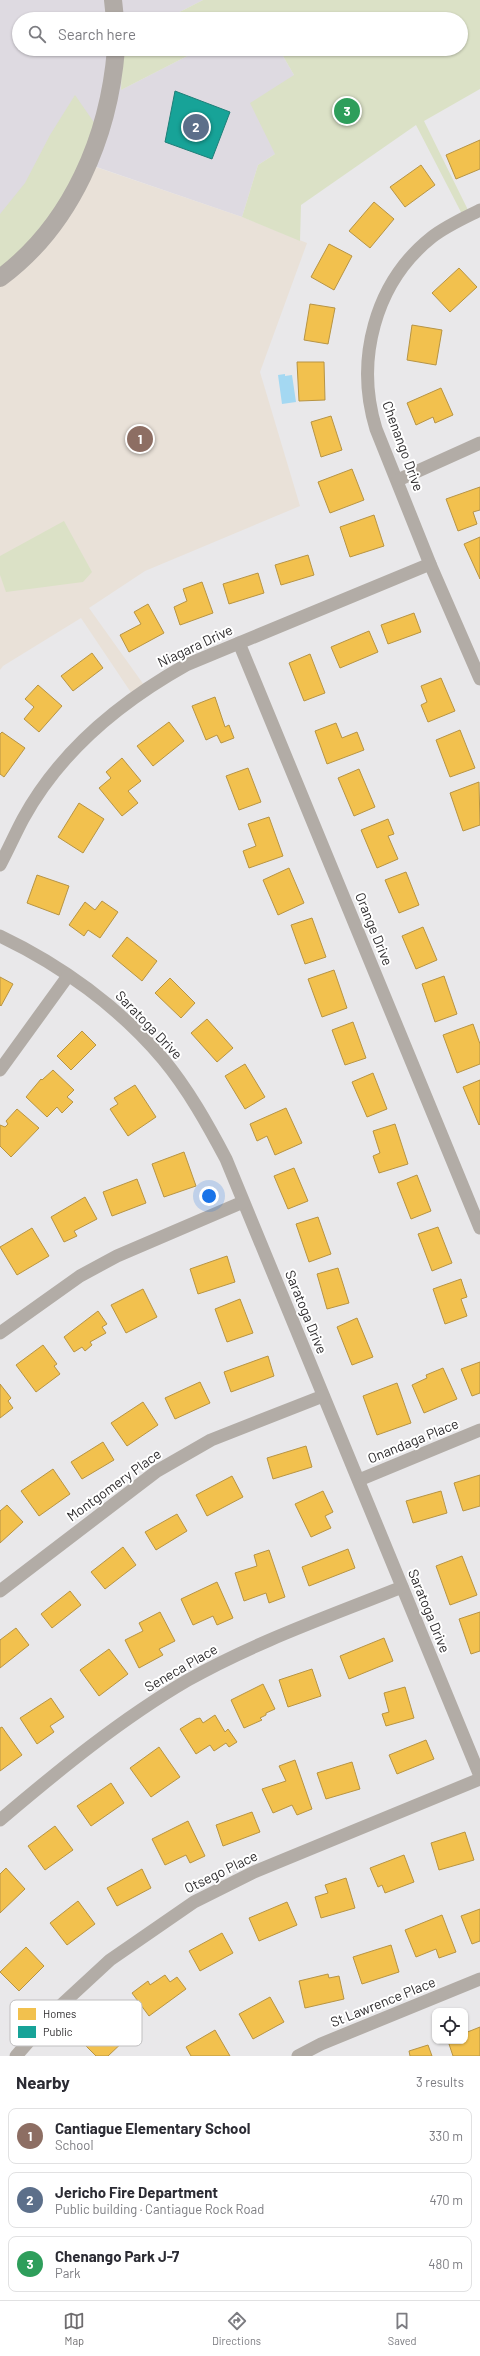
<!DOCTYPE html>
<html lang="en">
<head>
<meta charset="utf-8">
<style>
  body { margin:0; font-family:Barlow,sans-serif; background:#f7f7f7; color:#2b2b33 }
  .controls { position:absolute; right:12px; bottom:12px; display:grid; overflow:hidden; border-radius:8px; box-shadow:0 1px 3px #0004 }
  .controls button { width:36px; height:36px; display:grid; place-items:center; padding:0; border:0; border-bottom:1px solid #e1e1e2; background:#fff; color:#2b2b33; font:20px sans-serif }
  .you { position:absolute; left:209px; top:1196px; width:14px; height:14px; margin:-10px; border:3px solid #fff; border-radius:50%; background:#1a73e8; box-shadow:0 0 0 6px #1a73e833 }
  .badge { display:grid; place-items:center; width:26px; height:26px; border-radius:50%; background:#6f6d6f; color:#fff; font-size:13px; font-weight:700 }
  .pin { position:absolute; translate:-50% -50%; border:2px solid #fff; box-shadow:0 1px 4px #0006 }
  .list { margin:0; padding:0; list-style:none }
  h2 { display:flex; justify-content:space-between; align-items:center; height:52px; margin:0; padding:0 16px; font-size:17px }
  h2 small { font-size:13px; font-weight:400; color:#7c7c81 }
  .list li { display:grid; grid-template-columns:26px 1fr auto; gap:12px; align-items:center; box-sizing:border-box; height:56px; margin:0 8px 8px; padding:0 8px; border:1px solid #e1e1e2; border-radius:8px }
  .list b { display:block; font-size:15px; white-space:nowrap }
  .list p { margin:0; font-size:13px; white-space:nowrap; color:#7c7c81 }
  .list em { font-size:13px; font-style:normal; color:#7c7c81 }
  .icon { flex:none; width:22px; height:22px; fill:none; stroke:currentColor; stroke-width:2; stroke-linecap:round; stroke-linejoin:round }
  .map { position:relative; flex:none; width:480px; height:2056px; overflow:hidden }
  .search { position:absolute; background:#fff; box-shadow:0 1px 3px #0004; left:12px; right:12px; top:12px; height:44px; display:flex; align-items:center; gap:10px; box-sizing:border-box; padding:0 14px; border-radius:22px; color:#7c7c81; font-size:15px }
  .sheet { height:244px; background:#fff }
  nav { display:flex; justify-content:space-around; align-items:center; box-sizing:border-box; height:56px; border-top:1px solid #e1e1e2; background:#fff; font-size:11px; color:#7c7c81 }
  nav a { display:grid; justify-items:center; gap:2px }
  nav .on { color:#6f6d6f }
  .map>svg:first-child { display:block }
</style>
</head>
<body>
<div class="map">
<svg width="480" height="2056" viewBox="0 0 480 2056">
  <rect width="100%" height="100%" fill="#e9e8ea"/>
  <!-- built -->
  <polygon fill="#dedae1" points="0,0 203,0 166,19 19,19 19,49 122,49 121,90 201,49 279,49 294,75 275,154 258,165 242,217 88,164 0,278"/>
  <!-- education -->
  <polygon fill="#e9e1d8" points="87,164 242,217 307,243 260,372 300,506 145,571 89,608 144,685 132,694 81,618 3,666 0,670 0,278"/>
  <!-- green -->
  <g fill="#dbe1c6">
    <polygon points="203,0 480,0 480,89 424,121 469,212 463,216 416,125 301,205 300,241 242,217 258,165 275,154 250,103 294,75 279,49 461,49 461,19 166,19"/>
    <polygon points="122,49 201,49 121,90"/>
    <polygon points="75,95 100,131 80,182 0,278 0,214 25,183 50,135"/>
    <polygon points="64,521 92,572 83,582 6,592 0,575 0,556"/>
  </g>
  <!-- water -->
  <polygon fill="#a4d8f2" points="285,374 285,376 292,375 296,402 282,404 278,375"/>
  <!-- homes -->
  <g fill="#f2c14e" stroke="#b79444">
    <polygon points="480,140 480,169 456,179 446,155"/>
    <polygon points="421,165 435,185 405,207 390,187"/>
    <polygon points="374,202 394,219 370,248 349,231"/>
    <polygon points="329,244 352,256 334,290 311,277"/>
    <polygon points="459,268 477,287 450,312 432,293"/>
    <polygon points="310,304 335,308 328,344 304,340"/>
    <polygon points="412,325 442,330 436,365 407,360"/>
    <polygon points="297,362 324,362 325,400 299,401"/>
    <polygon points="441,388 453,415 435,423 433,417 416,425 407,403"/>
    <polygon points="331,416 342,450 321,457 311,422"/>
    <polygon points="352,469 364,500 330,513 318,482"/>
    <polygon points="480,487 480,510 473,512 477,524 458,531 446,499"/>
    <polygon points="374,515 384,546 350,557 340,527"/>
    <polygon points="480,537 480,579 464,544"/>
    <polygon points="308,555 314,575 281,585 275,565"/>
    <polygon points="258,573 264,593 229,604 223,584"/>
    <polygon points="202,582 213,613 180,625 174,607 187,601 183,589"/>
    <polygon points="148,604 164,633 129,652 120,635 141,624 134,612"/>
    <polygon points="414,613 421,632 388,644 381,625"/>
    <polygon points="369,631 378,652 340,668 331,647"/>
    <polygon points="92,653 103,668 73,691 61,676"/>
    <polygon points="310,654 325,693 304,701 289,663"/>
    <polygon points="441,678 455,711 428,722 421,705 427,702 421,686"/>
    <polygon points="38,685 62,706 39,732 24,719 34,707 25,699"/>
    <polygon points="215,697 225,727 229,725 234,738 221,743 217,735 206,740 192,706"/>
    <polygon points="169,722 184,741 153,766 137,746"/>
    <polygon points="336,723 342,738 357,732 364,750 327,764 315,731"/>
    <polygon points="460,730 475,768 450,777 436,740"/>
    <polygon points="2,732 25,748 4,777 0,774 0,734"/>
    <polygon points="122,758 141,781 128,791 138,803 122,816 99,788 111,778 106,772"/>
    <polygon points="248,768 261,802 239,810 226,776"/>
    <polygon points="359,769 375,807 354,816 338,778"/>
    <polygon points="479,782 480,825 463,831 450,793"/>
    <polygon points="79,803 104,819 83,853 58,837"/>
    <polygon points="269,817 283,856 249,868 243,851 256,846 248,824"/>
    <polygon points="388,819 394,834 388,836 398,859 377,868 361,830"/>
    <polygon points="289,868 304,903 278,915 263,880"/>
    <polygon points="406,872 419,905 399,913 385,880"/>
    <polygon points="37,875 69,886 59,915 27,903"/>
    <polygon points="102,901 118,912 100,938 88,930 84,936 69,925 85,902 95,910"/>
    <polygon points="312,918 326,957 305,964 291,925"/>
    <polygon points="423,927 437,960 416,969 402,936"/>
    <polygon points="127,937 157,961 142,981 112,956"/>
    <polygon points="334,970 347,1008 322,1017 308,979"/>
    <polygon points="444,976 457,1014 435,1022 422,984"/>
    <polygon points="0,977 13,984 1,1006 0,1005"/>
    <polygon points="170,978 195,1003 181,1018 155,993"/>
    <polygon points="207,1019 233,1048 217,1062 191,1033"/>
    <polygon points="353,1022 366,1058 345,1065 332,1030"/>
    <polygon points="473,1024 480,1044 480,1064 457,1073 443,1035"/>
    <polygon points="82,1031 96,1045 71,1070 57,1056"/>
    <polygon points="245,1064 265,1097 245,1109 225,1076"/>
    <polygon points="53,1070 74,1090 67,1097 73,1102 62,1113 57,1107 47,1117 26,1097 41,1079 42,1080"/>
    <polygon points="373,1073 387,1109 367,1117 352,1082"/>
    <polygon points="480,1080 480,1124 479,1125 463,1087"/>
    <polygon points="135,1085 156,1117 128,1136 110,1109 118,1104 114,1098"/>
    <polygon points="286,1108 302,1143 275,1155 267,1136 257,1141 250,1124"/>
    <polygon points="17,1109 39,1128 11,1157 0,1146 0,1125 5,1127 8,1124 6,1121"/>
    <polygon points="395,1124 408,1164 379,1173 373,1156 380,1153 373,1131"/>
    <polygon points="184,1152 196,1186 164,1197 152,1164"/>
    <polygon points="294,1168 308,1201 288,1209 274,1176"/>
    <polygon points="417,1175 431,1211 411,1219 397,1183"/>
    <polygon points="137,1179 146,1203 112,1216 103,1192"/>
    <polygon points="85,1197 97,1219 74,1231 77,1236 64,1242 51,1217"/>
    <polygon points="318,1217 331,1254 309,1262 296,1224"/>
    <polygon points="438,1227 452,1263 432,1271 418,1234"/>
    <polygon points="32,1228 49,1256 17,1275 0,1247"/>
    <polygon points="227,1256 235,1282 198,1294 190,1269"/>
    <polygon points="338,1268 349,1303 327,1309 317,1274"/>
    <polygon points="461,1279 467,1297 461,1299 467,1316 445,1324 433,1289"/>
    <polygon points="143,1289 157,1317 126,1333 111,1305"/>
    <polygon points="240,1299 253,1333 227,1342 215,1309"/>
    <polygon points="98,1311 107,1324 102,1327 106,1333 90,1342 92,1345 85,1351 82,1347 74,1352 64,1337"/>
    <polygon points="357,1318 373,1357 352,1365 337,1327"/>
    <polygon points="43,1345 57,1364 54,1366 60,1374 36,1392 16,1365"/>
    <polygon points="268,1356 274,1376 231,1392 224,1372"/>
    <polygon points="480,1362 480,1393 472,1396 461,1369"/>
    <polygon points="443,1368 457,1399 424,1413 412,1385 427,1378 426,1375"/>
    <polygon points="200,1382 210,1403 175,1419 165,1398"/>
    <polygon points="397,1383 411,1423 377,1435 363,1396"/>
    <polygon points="0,1384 11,1398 8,1401 13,1408 0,1418"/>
    <polygon points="143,1402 158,1425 127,1446 111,1423"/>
    <polygon points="103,1442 114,1460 82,1479 71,1462"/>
    <polygon points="306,1446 312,1467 273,1479 267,1458"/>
    <polygon points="53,1469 70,1494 39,1516 21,1491"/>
    <polygon points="480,1475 480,1506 463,1511 454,1483"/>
    <polygon points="232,1476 243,1497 207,1516 196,1495"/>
    <polygon points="323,1491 333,1512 325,1516 331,1528 311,1537 295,1504"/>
    <polygon points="441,1491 447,1513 413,1523 406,1501"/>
    <polygon points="7,1505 23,1522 0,1543 0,1511"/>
    <polygon points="177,1514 187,1531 156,1550 145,1532"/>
    <polygon points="123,1547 136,1565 105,1589 91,1572"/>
    <polygon points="348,1549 355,1568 309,1586 302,1567"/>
    <polygon points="269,1550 285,1597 269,1603 266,1593 244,1601 235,1573 257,1566 254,1555"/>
    <polygon points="462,1556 477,1595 450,1605 436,1566"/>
    <polygon points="217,1582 233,1618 217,1625 213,1616 193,1625 181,1599"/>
    <polygon points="70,1591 81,1605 52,1628 41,1614"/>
    <polygon points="160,1612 175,1641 159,1649 163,1655 139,1668 125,1640 143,1631 139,1623"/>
    <polygon points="480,1612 480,1651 471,1654 459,1619"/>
    <polygon points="16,1628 29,1645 0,1668 0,1640"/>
    <polygon points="384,1638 393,1661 349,1679 340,1656"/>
    <polygon points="109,1649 128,1674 99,1696 80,1670"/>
    <polygon points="312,1669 321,1696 288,1707 279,1680"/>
    <polygon points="263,1684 275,1709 266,1713 266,1715 260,1718 262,1720 244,1728 231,1700"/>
    <polygon points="405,1687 414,1718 386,1726 382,1714 389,1712 384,1693"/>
    <polygon points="51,1698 64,1717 50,1726 54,1732 37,1744 20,1718"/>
    <polygon points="215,1715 225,1732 228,1729 237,1742 229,1747 226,1743 214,1751 210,1745 196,1754 180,1729 196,1719 200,1718 203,1723"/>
    <polygon points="2,1727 22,1755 0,1771 0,1728"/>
    <polygon points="426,1740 434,1759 397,1774 389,1755"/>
    <polygon points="159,1747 180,1777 151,1797 130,1768"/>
    <polygon points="295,1760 312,1809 297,1815 292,1805 273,1813 262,1789 286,1781 279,1766"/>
    <polygon points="352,1762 360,1789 326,1799 317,1773"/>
    <polygon points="111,1783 124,1803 91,1826 77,1806"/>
    <polygon points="252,1812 260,1832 223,1846 216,1825"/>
    <polygon points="188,1821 205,1856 190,1863 186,1855 165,1865 152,1839"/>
    <polygon points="55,1826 73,1850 45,1870 28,1846"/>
    <polygon points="465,1832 474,1860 439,1870 431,1843"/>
    <polygon points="404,1855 414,1882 385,1893 382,1885 378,1887 370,1868"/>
    <polygon points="6,1868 25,1889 0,1913 0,1874"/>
    <polygon points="142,1869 151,1888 117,1906 107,1888"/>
    <polygon points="346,1878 355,1908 321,1918 315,1897 328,1893 325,1885"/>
    <polygon points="78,1901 95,1924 67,1945 50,1923"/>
    <polygon points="287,1902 297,1925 259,1941 249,1918"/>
    <polygon points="480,1909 480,1941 472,1944 461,1916"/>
    <polygon points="442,1915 456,1952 439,1958 436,1949 416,1957 405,1930"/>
    <polygon points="222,1933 233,1953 200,1971 189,1951"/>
    <polygon points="391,1945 399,1972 362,1984 353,1957"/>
    <polygon points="26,1947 44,1966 19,1991 0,1972"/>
    <polygon points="328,1974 329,1978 339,1976 344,1999 305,2008 299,1981"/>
    <polygon points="165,1975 170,1982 177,1977 186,1989 149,2016 132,1993 148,1981 150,1985"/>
    <polygon points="270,1997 284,2022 253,2039 239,2014"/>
    <polygon points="106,2016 127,2038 108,2056 96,2056 81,2041"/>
    <polygon points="480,2027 480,2056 453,2056 448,2041 465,2041 465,2033"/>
    <polygon points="215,2030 230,2056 191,2056 186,2047"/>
    <polygon points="428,2045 432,2056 410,2056 409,2051"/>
  </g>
  <!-- public -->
  <polygon fill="#17a398" stroke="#1e7f78" points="175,91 230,112 212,159 165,142"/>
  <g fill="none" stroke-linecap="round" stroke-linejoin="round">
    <!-- street -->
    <g stroke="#b2aca6" stroke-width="13">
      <path d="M480,210C464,218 446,226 432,237C374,283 355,361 376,429L430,564L480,679"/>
      <polyline points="398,480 480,443"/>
      <polyline points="239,643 480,1228"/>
      <path d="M0,865C8,850 15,834 23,819C60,751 120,702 186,665L430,564"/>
      <path d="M0,936C61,965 119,1007 163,1059C188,1089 208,1125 226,1159L480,1776"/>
      <polyline points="0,1070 68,976"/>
      <polyline points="0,1333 80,1276 117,1256 243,1202"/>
      <polyline points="359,1480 480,1430"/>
      <polyline points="0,1591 157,1471 211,1440 323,1396"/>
      <path d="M0,1820C59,1770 121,1719 188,1680C255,1642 330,1616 402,1587"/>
      <polyline points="16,2056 58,2008 110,1960 194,1902 254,1872 480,1779"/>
      <polyline points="298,2056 321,2044 480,1979"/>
    </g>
    <!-- secondary -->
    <g stroke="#b1aba6" stroke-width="18">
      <polyline points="113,0 115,19"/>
      <path d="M0,278C72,225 109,136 116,49"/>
    </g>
  </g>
  <g text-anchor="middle" stroke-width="4" stroke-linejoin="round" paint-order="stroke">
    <!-- street labels -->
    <g font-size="14" fill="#2d2b2d" stroke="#fff">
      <text transform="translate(403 446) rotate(70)" y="5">Chenango Drive</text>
      <text transform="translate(195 646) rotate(-25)" y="5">Niagara Drive</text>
      <text transform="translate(374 929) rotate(68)" y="5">Orange Drive</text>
      <text transform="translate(149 1025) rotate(46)" y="5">Saratoga Drive</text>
      <text transform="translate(306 1312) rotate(68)" y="5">Saratoga Drive</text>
      <text transform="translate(413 1441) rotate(-22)" y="5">Onandaga Place</text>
      <text transform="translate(114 1485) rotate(-36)" y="5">Montgomery Place</text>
      <text transform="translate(429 1611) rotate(68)" y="5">Saratoga Drive</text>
      <text transform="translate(181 1668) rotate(-30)" y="5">Seneca Place</text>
      <text transform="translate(221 1872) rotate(-26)" y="5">Otsego Place</text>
      <text transform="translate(383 2002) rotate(-22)" y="5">St Lawrence Place</text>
    </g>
  </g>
  <!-- legend -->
  <rect x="10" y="2000" width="132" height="46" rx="6" fill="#fff" stroke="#c0bfc0" stroke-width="1"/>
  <rect x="18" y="2008" width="18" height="12" fill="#f2c14e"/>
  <rect x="18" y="2026" width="18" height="12" fill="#17a398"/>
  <g font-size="11" fill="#2d2b2d">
    <text x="43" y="2018">Homes</text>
    <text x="43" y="2036">Public</text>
  </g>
</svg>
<div class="controls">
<button><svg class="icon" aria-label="locate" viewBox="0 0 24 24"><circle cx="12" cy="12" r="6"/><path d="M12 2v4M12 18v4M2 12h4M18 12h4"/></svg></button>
</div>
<div class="you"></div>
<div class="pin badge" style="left:140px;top:439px;background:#8d6e63">1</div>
<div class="pin badge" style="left:196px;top:127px;background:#5c6f8a">2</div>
<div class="pin badge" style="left:347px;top:111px;background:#2e9e5b">3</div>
<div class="search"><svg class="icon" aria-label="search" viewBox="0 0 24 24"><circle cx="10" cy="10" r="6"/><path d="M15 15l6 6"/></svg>Search here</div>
</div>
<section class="sheet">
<h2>Nearby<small>3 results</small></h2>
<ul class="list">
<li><span class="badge" style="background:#8d6e63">1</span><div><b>Cantiague Elementary School</b><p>School</p></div><em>330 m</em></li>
<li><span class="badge" style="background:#5c6f8a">2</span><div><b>Jericho Fire Department</b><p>Public building · Cantiague Rock Road</p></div><em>470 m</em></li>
<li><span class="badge" style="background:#2e9e5b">3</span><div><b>Chenango Park J-7</b><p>Park</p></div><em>480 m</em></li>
</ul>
</section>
<nav>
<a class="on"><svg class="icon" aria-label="map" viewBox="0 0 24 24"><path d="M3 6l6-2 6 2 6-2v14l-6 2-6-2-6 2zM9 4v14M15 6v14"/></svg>Map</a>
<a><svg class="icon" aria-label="directions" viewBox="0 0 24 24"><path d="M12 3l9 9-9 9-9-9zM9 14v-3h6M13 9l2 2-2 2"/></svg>Directions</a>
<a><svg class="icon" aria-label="saved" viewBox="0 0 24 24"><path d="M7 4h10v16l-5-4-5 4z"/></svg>Saved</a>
</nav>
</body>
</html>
